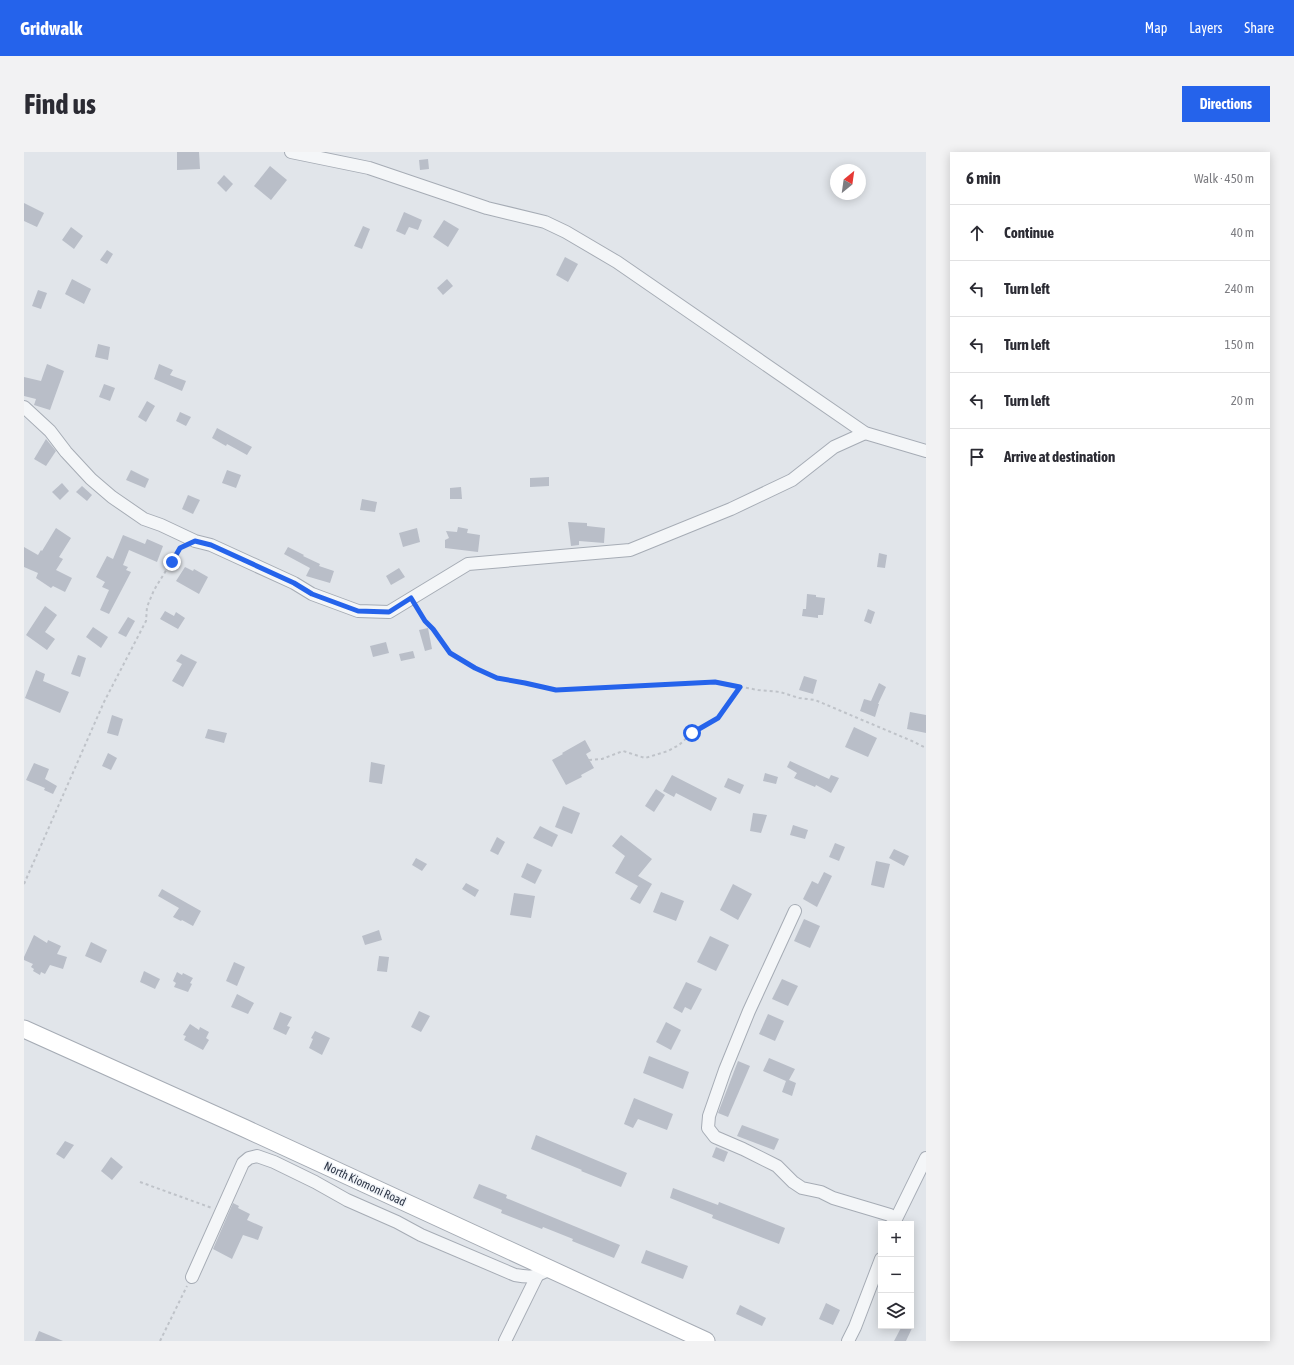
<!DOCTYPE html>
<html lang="en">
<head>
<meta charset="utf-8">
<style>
  body { margin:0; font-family:"Asap Condensed",sans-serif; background:#f2f2f3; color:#2b2b33 }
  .controls { position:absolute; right:12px; bottom:12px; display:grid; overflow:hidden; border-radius:0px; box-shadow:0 2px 10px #0003 }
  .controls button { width:36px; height:36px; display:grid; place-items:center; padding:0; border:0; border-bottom:1px solid #e1e1e2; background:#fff; color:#2b2b33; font:20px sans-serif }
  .compass { position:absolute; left:806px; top:12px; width:36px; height:36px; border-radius:50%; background:#fff; box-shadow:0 2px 10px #0003; rotate:29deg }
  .stop { position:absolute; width:12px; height:12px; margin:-9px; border:3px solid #2563eb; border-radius:50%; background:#fff }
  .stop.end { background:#2563eb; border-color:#fff; box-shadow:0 1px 4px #0008 }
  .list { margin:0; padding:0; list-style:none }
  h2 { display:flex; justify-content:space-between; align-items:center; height:52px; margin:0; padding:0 16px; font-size:17px }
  h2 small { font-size:13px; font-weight:400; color:#7c7c81 }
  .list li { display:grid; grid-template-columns:26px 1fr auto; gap:12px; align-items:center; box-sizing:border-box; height:56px; padding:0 16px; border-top:1px solid #e1e1e2 }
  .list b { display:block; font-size:15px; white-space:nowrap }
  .list em { font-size:13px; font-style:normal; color:#7c7c81 }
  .icon { flex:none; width:22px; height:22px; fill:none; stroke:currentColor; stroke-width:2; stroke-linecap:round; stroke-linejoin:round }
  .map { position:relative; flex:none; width:902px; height:1189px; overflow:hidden; border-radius:0px }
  header { display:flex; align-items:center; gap:24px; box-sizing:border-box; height:56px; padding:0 20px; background:#2563eb; color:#fff }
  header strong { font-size:19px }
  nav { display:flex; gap:22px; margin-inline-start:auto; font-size:14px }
  .intro { display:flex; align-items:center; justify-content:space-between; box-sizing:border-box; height:96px; padding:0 24px }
  h1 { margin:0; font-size:28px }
  .button { padding:10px 18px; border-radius:0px; background:#2563eb; color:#fff; font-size:14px; font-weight:700 }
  main { display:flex; gap:24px; padding:0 24px }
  aside { flex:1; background:#fff; border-radius:0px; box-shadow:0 2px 10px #0003 }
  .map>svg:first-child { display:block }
</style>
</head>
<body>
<header>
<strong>Gridwalk</strong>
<nav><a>Map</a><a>Layers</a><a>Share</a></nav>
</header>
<div class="intro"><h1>Find us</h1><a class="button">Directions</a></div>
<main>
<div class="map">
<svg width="902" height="1189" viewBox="0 0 902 1189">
  <rect width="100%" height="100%" fill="#e1e5ea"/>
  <!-- building -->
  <g fill="#b9bec8">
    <polygon points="153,0 175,0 176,17 153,18"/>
    <polygon points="404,7 405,17 396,18 395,8"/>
    <polygon points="246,14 263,28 247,48 230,34"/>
    <polygon points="200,23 209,32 202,40 193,31"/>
    <polygon points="0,51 20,61 13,75 0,69"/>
    <polygon points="380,60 398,68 394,78 385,75 381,83 372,79"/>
    <polygon points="420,68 435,77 424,95 409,85"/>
    <polygon points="339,74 346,77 338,97 330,94"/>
    <polygon points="47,75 59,84 50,97 38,88"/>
    <polygon points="83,98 89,102 83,112 76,108"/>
    <polygon points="541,105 554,112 544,130 532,123"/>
    <polygon points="48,127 67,137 60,152 41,142"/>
    <polygon points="423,127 429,134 419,143 413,136"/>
    <polygon points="14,138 23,141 17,157 8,154"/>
    <polygon points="74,192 86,195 84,208 71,205"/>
    <polygon points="23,212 40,219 26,258 10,253 12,247 0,244 0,225 17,229"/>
    <polygon points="135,212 149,218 146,223 162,229 158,239 130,227"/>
    <polygon points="80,232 91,236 86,249 75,245"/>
    <polygon points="123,249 131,254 122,270 114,265"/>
    <polygon points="156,260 167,265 162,274 152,269"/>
    <polygon points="193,276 228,295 223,303 203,292 202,294 188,286"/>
    <polygon points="22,287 32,299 22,314 10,307"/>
    <polygon points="107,318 125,327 121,336 102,328"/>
    <polygon points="203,318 217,323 212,336 198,331"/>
    <polygon points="525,325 525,334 506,335 506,326"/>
    <polygon points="38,331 45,339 36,348 28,340"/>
    <polygon points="58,334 68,343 63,349 52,340"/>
    <polygon points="437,335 438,347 426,347 426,336"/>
    <polygon points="164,343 176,348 169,362 158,357"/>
    <polygon points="338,347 353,350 351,360 336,358"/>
    <polygon points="544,370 563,371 563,374 581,376 580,391 555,389 555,393 547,394"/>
    <polygon points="434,375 444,377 443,381 456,383 454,400 421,396 421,388 425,386 422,379 433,380"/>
    <polygon points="32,376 47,386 35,405 39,407 32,418 48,426 41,440 29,434 27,436 12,426 14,421 0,415 0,395 14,403 17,398 18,399"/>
    <polygon points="393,376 396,390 379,395 375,381"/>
    <polygon points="99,383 121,392 123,387 139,394 133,410 105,398 99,413 104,415 102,418 107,420 85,462 76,458 85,438 78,435 81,430 72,425 83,404 89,407"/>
    <polygon points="264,395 280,403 279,404 296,412 295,414 310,419 306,431 282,424 286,416 260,402"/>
    <polygon points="855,401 863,403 861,416 853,415"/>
    <polygon points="161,415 169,419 170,417 184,425 175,442 152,429"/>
    <polygon points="375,416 381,425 367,433 362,424"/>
    <polygon points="783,442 792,443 792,445 801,446 799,463 794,463 794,466 778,464 779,457 782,457"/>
    <polygon points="21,454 33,463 21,480 31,487 23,498 2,483"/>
    <polygon points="844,457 851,460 847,472 840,469"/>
    <polygon points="141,459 150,464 152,460 161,466 154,477 136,467"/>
    <polygon points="104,465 111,469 102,485 94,481"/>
    <polygon points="69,475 84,485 77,496 62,485"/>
    <polygon points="404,476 408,497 401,499 395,478"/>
    <polygon points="362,490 365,501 349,505 346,494"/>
    <polygon points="389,499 391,506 377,509 375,502"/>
    <polygon points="157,502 173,510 159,535 148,529 158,512 152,509"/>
    <polygon points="54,503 62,506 56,525 47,522"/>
    <polygon points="12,518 21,522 19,529 45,540 36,561 1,546"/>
    <polygon points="780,524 793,528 789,542 775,538"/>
    <polygon points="855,531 862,535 854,552 855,552 851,565 836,559 840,547 847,549"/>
    <polygon points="886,560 902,563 902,581 883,577"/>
    <polygon points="88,563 99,567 94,584 83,581"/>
    <polygon points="830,575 853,586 844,605 821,595"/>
    <polygon points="184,577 203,581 200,591 181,586"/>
    <polygon points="561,588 567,599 562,602 570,616 557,623 558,625 542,633 528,608 539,602 538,601"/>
    <polygon points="84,601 93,606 87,618 78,614"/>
    <polygon points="766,609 805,627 807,623 815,626 807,641 792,633 791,635 770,626 773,621 763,615"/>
    <polygon points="347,610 361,613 358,632 345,630"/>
    <polygon points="10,611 25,617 21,627 33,634 29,642 20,638 21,636 2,628"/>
    <polygon points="741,621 754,625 752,632 739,629"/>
    <polygon points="648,623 693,646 687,659 652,641 650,645 639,639"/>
    <polygon points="704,626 720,633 716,642 700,635"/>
    <polygon points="632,637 641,643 630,660 621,654"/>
    <polygon points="539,654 556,661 548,682 531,675"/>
    <polygon points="729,661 743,663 737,681 726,679"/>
    <polygon points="769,673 784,678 781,687 766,683"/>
    <polygon points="516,674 534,683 528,695 509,686"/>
    <polygon points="597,683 628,707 614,724 628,732 616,752 606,747 614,734 591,721 601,704 588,694"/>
    <polygon points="473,685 481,690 474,703 466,699"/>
    <polygon points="811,691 821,695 815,709 805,705"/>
    <polygon points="870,697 885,704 880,714 865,706"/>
    <polygon points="392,706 403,712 398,719 388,713"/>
    <polygon points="852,709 866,712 860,736 847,733"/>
    <polygon points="503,711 518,718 511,732 497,725"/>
    <polygon points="800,720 808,724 793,755 779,747 788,729 794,732"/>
    <polygon points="442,731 455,738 451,745 438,737"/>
    <polygon points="709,732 728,742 714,768 696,758"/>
    <polygon points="138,737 177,759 169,774 158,768 157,769 149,765 155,756 134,744"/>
    <polygon points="637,740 660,749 652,769 629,760"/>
    <polygon points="490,741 511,744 507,766 486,763"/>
    <polygon points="780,767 796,774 786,796 770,789"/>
    <polygon points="355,778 358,788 341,793 338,784"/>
    <polygon points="10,783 23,791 24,788 37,794 33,802 43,805 39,817 26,813 21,822 17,820 16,823 9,819 10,817 7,815 9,812 0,808 0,805"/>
    <polygon points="686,784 705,793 692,819 673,810"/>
    <polygon points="67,790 83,798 77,811 61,804"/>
    <polygon points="355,804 365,805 363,820 353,819"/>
    <polygon points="210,810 221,815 213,834 202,829"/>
    <polygon points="120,819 136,827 131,837 116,830"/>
    <polygon points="153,820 158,823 159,821 169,826 166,831 168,832 164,840 150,835 152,831 149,829"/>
    <polygon points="758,827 774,834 764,854 748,847"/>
    <polygon points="662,830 678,837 667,858 661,855 658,861 649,856"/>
    <polygon points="213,842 230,851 224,862 207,855"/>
    <polygon points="395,859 406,864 397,880 387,875"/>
    <polygon points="256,860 268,865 263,874 266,875 262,883 249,877"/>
    <polygon points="744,862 760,869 751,889 735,882"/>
    <polygon points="642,870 657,878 647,898 632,890"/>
    <polygon points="166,872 175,878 176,875 185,880 182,886 185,888 179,898 160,888 162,884 159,883"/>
    <polygon points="291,879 306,886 298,903 285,896 289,887 287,886"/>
    <polygon points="625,904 665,920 659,937 619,921"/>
    <polygon points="745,906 771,917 765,928 772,931 768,944 758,940 762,929 739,919"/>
    <polygon points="714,909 726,914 704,965 694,961"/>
    <polygon points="610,946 649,962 643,978 614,967 609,976 600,972"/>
    <polygon points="718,973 755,987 750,998 713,984"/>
    <polygon points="512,983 603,1021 597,1035 557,1019 558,1018 507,997"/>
    <polygon points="41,989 50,993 40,1007 32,1002"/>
    <polygon points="692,995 704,1000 700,1010 688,1005"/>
    <polygon points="87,1005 99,1015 88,1028 77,1019"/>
    <polygon points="455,1032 483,1043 482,1046 596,1093 590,1106 548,1089 549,1087 519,1075 518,1077 477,1061 478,1058 449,1046"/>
    <polygon points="649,1036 694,1053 695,1050 761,1076 755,1092 688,1066 689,1063 646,1046"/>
    <polygon points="209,1051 215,1054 214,1056 226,1062 223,1068 239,1075 234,1088 219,1083 208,1107 189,1097"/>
    <polygon points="622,1098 664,1114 659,1127 617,1111"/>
    <polygon points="802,1151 816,1158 809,1173 795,1167"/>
    <polygon points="716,1153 742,1166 738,1174 712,1162"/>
    <polygon points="878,1174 889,1174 882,1189 870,1189"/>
    <polygon points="15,1179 39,1189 11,1189"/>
  </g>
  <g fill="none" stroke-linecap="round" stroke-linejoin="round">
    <!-- minor casing -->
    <g stroke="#a6acb5" stroke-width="14">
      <g id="minor">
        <polyline points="267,0 345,16 463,56 521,70 542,80 593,110 841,281 902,299"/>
        <polyline points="0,255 26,279 42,300 67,327 88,345 120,367 137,373 171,389 187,393 270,431 288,442 334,459 365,460 444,412 606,398 707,357 768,328 810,295 841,281"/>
        <polyline points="771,759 725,859 701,918 685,964 684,976 691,985 719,997 753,1014 769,1030 778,1036 797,1040 809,1046 866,1063 871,1069 870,1072"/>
        <polyline points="871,1069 902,1006"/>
        <path d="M168,1125L219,1011L225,1006L233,1004L250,1010L291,1030L323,1048L373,1070L397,1083L491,1123C508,1126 511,1125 526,1117"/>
        <polyline points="481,1189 513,1124"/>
        <polyline points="824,1189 831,1175 857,1107"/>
      </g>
    </g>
    <!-- secondary casing -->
    <g stroke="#a6acb5" stroke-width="19">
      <polyline id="secondary" points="0,877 220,976 682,1189"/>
    </g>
    <!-- path -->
    <g stroke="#bfc3c9" stroke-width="2" stroke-dasharray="3 3" stroke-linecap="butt">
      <polyline points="393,456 426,501 451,516 473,526 501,531 532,538 691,530 734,538 756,540 775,546 791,548 888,589 902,596"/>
      <polyline points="565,608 578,607 599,599 621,606 644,599 655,593 668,581 694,566 716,535"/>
      <polyline points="0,732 80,550 122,469 123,455 130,438 156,396 159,395"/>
      <polyline points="116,1030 188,1056"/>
      <polyline points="136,1189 163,1134"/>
    </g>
    <!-- minor -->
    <use href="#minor" stroke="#f4f6f8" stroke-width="12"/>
    <!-- secondary -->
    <use href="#secondary" stroke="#fff" stroke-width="17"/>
  </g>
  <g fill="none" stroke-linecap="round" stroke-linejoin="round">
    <!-- route -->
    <polyline stroke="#2563eb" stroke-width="5" points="148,410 156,396 171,389 187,393 270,431 288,442 334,459 365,460 387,446 401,469 409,477 426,501 451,516 473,526 501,531 532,538 691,530 716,535 694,566 668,581"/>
  </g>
  <g text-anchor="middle" stroke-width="3" stroke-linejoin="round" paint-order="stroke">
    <!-- street labels -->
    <g font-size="12" fill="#293243" stroke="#f1f4f8">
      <text transform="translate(341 1032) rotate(25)" y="4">North Kiomoni Road</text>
    </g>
  </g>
</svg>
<div class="controls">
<button>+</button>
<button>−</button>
<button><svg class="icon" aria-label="layers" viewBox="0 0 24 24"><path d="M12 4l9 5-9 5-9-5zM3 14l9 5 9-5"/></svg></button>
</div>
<svg class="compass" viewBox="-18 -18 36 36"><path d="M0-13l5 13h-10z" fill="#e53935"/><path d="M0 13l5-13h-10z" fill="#7c7c81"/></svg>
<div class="stop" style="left:668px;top:581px"></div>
<div class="stop end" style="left:148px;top:410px"></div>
</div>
<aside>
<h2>6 min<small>Walk · 450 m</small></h2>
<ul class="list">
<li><svg class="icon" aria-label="ahead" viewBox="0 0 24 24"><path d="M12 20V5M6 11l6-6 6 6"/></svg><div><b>Continue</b></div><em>40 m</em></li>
<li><svg class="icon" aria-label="left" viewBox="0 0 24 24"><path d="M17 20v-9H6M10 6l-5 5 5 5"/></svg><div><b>Turn left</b></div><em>240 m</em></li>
<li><svg class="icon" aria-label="left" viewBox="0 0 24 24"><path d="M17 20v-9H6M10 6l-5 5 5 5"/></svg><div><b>Turn left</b></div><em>150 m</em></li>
<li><svg class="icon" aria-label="left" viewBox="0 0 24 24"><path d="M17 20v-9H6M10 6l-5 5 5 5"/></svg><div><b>Turn left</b></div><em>20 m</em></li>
<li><svg class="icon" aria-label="arrive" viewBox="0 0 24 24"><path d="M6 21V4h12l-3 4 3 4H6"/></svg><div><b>Arrive at destination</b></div></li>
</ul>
</aside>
</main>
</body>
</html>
